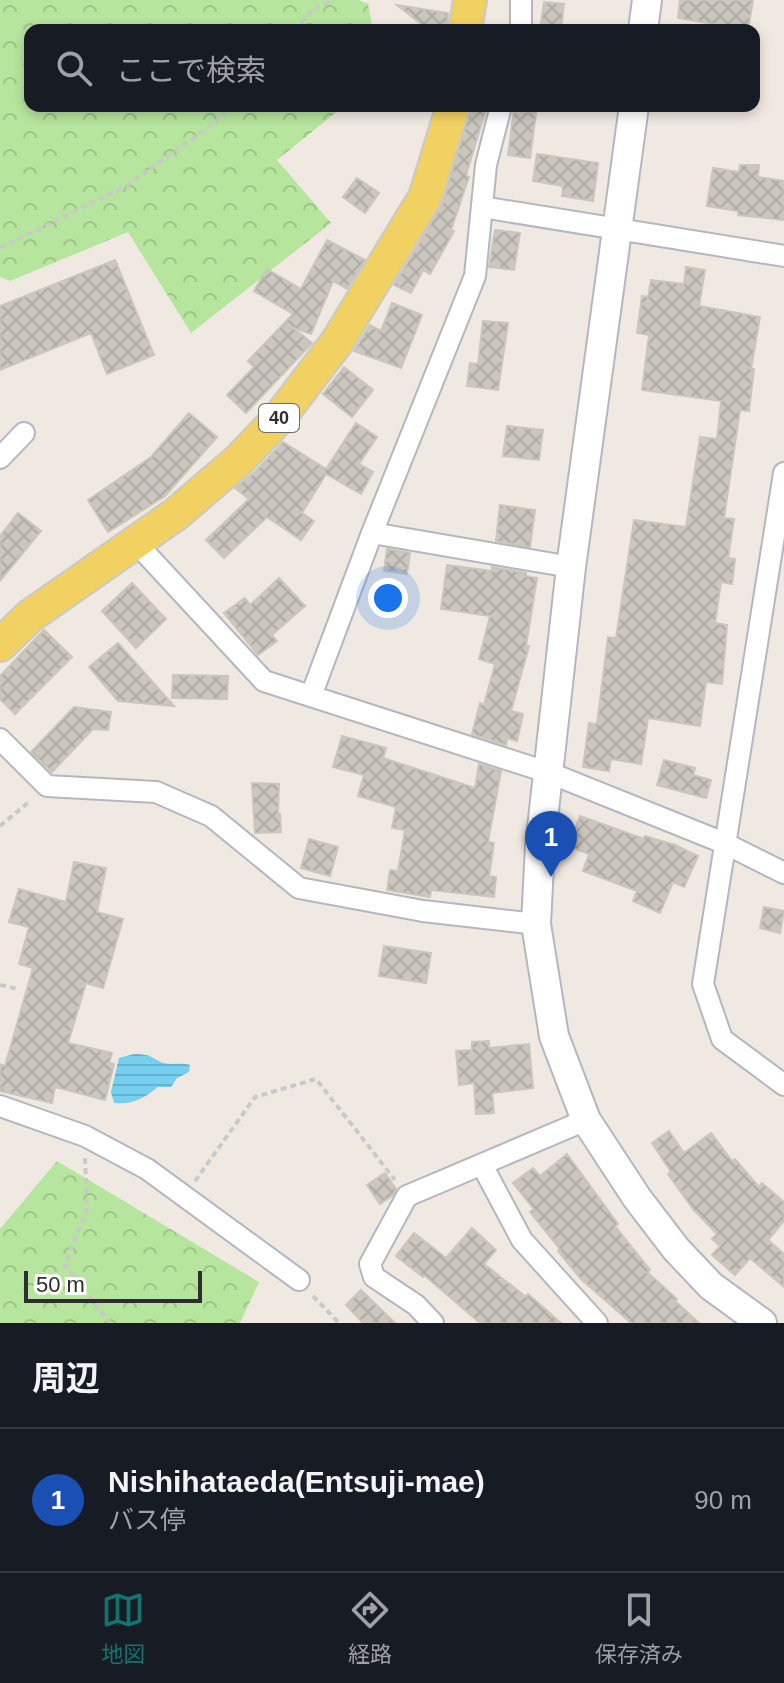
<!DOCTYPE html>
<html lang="ja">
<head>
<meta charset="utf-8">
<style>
  body { margin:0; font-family:Helvetica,"Noto Sans JP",sans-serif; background:#242831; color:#f1f3f6 }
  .scale { position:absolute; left:24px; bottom:20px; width:178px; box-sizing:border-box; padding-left:8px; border:4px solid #2e2e2e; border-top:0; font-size:22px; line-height:28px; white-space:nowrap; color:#2e2e2e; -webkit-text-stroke:6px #fff; paint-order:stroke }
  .you { position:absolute; left:388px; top:598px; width:28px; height:28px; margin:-20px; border:6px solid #fff; border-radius:50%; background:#1a73e8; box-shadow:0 0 0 12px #1a73e833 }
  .badge { display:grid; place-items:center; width:52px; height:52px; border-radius:50%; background:#0f766e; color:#fff; font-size:26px; font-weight:700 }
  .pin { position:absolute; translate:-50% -66px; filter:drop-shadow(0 2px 4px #0008) }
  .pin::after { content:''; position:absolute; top:42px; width:28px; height:24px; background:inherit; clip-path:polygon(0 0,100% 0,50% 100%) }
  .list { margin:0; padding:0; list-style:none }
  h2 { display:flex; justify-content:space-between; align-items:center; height:104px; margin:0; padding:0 32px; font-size:34px }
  h2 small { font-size:26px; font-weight:400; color:#9ea1a6 }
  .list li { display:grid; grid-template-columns:52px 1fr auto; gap:24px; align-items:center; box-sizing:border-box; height:144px; padding:0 32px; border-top:2px solid #363941 }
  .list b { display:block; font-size:30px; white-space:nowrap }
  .list p { margin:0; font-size:26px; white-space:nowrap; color:#9ea1a6 }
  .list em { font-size:26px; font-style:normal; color:#9ea1a6 }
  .icon { flex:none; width:44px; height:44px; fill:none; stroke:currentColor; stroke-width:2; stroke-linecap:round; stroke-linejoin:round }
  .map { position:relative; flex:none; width:784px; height:1323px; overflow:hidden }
  .search { position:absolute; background:#171b24; box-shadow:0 4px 12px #0003; left:24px; right:24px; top:24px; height:88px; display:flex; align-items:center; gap:20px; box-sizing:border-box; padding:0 28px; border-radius:16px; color:#9ea1a6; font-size:30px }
  .sheet { height:248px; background:#171b24 }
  nav { display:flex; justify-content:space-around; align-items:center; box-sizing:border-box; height:112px; border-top:2px solid #363941; background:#171b24; font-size:22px; color:#9ea1a6 }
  nav a { display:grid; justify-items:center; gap:4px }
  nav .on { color:#0f766e }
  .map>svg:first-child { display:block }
</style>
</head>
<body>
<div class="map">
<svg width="784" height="1323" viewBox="0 0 784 1323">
  <defs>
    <pattern id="forest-crowns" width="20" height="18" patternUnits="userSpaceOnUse" patternTransform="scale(2)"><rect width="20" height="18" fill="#b6e59e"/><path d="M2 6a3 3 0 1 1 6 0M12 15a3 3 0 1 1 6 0" fill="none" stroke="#9dc588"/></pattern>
    <pattern id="water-rules" width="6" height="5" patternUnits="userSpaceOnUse" patternTransform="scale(2)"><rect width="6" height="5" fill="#75cff0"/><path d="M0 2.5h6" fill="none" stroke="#66b2ce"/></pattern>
    <pattern id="building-cross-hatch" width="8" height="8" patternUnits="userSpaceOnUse" patternTransform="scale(2)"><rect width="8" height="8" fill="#cbc7bf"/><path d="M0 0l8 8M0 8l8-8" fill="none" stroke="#afaba4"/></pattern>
  </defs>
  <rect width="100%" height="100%" fill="#efe9e1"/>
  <!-- forest -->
  <g fill="url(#forest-crowns)">
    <polygon points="0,0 359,0 368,4 373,30 30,30 30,106 344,106 277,160 331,223 191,333 128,232 10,281 0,277"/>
    <polygon points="57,1161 259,1282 240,1323 0,1323 0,1229"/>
  </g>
  <!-- water -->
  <path fill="url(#water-rules)" d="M134,1054C149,1054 149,1056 161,1062C169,1066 181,1062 190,1065L189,1072L177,1078L171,1087H158C144,1098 133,1105 114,1103L111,1092L119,1058Z"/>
  <!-- building -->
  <g fill="url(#building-cross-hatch)" stroke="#cbc5ba" stroke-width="2">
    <polygon points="680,0 753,0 748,30 678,18"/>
    <polygon points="544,2 564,4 561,30 540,30"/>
    <polygon points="397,5 448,13 446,30 429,30"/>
    <polygon points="471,106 487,106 466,175 469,177 451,230 454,231 430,274 423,270 411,293 394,285 443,203"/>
    <polygon points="514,110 536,113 530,158 508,155"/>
    <polygon points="537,154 598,163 593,201 562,196 563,186 533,181"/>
    <polygon points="740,165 759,165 758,177 784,181 784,220 738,215 738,211 707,206 713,168 739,172"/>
    <polygon points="357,178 379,193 365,213 343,197"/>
    <polygon points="495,230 520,233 514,270 489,267"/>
    <polygon points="327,240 365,260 347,289 333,281 311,334 292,327 312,343 246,413 227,395 254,367 248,361 293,314 254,291 267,269 301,289"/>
    <polygon points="115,260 154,355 107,374 91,333 0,370 0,306"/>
    <polygon points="686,267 705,270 699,306 760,317 751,369 754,369 749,411 740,410 724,518 734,519 728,558 735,559 732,584 721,582 715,623 727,625 722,684 706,682 700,726 648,718 641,764 611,759 609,771 583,767 589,723 597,724 608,637 616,638 634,520 686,527 700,437 717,439 721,401 642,390 649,335 637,333 642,296 648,297 651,280 684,284"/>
    <polygon points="392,303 422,315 401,368 354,351 370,325 381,331"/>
    <polygon points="483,321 508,323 498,390 467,386 470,363 478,364"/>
    <polygon points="344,367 373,390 352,417 323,394"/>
    <polygon points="189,413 217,437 165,496 108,532 88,500 151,457"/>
    <polygon points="356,423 377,437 359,464 373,472 361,494 326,474 302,513 314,521 301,540 267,517 224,558 206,540 249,499 235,488 255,472 283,442 326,469"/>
    <polygon points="507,426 543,430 539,460 503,456"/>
    <polygon points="500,505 535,510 530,547 496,541"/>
    <polygon points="18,513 41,531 0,581 0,536"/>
    <polygon points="387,549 410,553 407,574 384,571"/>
    <polygon points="447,565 492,571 492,567 526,573 526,576 537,578 526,646 529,646 511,711 523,714 517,741 507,738 506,745 472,734 480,703 484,705 495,664 479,659 490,616 441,609"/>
    <polygon points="279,578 305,606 272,635 277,641 258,655 224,613 245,598 250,605"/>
    <polygon points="132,583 166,619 136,648 102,611"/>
    <polygon points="44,630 72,657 15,714 0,699 0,676"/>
    <polygon points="118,643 174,706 118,701 89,667"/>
    <polygon points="173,675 228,676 227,699 172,698"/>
    <polygon points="74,707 111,712 108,730 93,729 52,772 31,752"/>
    <polygon points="342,736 386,748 383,758 475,788 479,764 501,771 488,842 494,843 489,876 496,877 494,897 431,890 430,897 387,890 390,870 398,871 405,830 392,828 396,807 358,796 364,775 333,767"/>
    <polygon points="664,760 695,768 693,775 711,780 706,798 657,785"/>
    <polygon points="252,783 279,784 278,814 280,814 281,832 255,833"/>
    <polygon points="580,816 644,839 645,836 675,845 698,856 684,887 673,882 660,913 633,901 637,891 583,871 589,854 568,846"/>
    <polygon points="309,839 338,847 330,876 301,868"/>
    <polygon points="74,862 106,868 97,912 123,919 103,988 86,983 68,1043 112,1053 109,1063 114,1064 105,1100 55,1087 52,1103 0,1091 0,1064 5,1066 33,968 19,964 29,927 9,922 19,889 66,902"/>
    <polygon points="764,907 784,911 780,933 760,928"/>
    <polygon points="384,946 431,953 426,983 379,976"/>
    <polygon points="489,1041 489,1048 529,1044 533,1088 492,1093 494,1113 476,1114 474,1083 459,1085 456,1051 472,1050 472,1042"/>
    <polygon points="669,1131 684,1153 711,1133 732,1161 735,1159 759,1187 762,1183 784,1202 784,1221 768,1240 784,1254 784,1287 750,1258 735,1275 712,1255 720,1246 712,1239 717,1234 693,1209 668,1174 671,1172 652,1143"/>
    <polygon points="567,1154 618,1224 615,1226 650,1270 647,1272 677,1299 675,1301 699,1323 631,1323 581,1279 558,1251 560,1249 530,1212 534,1209 513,1183 533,1168 540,1176"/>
    <polygon points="385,1173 396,1189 393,1195 380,1204 367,1185"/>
    <polygon points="472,1228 496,1250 484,1264 526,1297 528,1294 561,1323 480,1323 424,1275 423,1277 396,1256 414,1233 446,1258"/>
    <polygon points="361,1290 395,1323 363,1323 346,1305"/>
  </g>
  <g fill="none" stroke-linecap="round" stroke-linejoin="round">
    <!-- street casing -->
    <g stroke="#b4b7c1" stroke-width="24">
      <g id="street">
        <polyline points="521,0 521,30"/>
        <polyline points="482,207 784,256"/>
        <polyline points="0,458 24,433"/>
        <polyline points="784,473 703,984 722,1039 784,1085"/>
        <polyline points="372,533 475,276 486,165 501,106"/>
        <polyline points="137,544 264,681 550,773 724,843 784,873"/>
        <polyline points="311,696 372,533 571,567"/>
        <polyline points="0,739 47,786 156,792 211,816 299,888 423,911 536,924"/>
        <polyline points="0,1106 85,1136 147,1169 299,1280"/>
        <polyline points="482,1165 522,1240 597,1323"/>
        <polyline points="433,1323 416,1305 374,1277 370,1264 407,1196 586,1120"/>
      </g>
    </g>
    <!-- secondary casing -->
    <g stroke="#b4b7c1" stroke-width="32">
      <g id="secondary">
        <polyline points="643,30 647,0"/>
        <polyline points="634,106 571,567 540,846 536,924 554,1036 586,1120 637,1198 676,1249 711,1286 762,1323"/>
      </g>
    </g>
    <!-- primary casing -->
    <g stroke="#c9c9c9" stroke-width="36">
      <g id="primary">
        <polyline points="465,30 470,0"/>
        <polyline points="0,645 30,616 176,514 239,460 279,418 337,342 425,197 453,106"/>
      </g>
    </g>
    <!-- path -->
    <g stroke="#c9c9c9" stroke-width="4" stroke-dasharray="6 4" stroke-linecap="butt">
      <polyline points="294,30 313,9 334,0"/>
      <polyline points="0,248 126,186 216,122 229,106"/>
      <polyline points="0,826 30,801"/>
      <polyline points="0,985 18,989"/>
      <polyline points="85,1158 87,1208 65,1265 110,1323"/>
      <polyline points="195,1181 255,1097 316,1079 395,1180"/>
      <polyline points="313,1296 339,1323"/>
    </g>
    <!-- street -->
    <use href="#street" stroke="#fff" stroke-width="20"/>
    <!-- secondary -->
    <use href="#secondary" stroke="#fff" stroke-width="28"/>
    <!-- primary -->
    <use href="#primary" stroke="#f2d163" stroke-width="32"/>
  </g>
  <g text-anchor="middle" stroke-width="8" stroke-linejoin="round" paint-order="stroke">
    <!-- shield labels -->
    <rect fill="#fff" stroke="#6d6d6d" stroke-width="2" x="259" y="404" width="40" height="28" rx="6"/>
    <g font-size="18" font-weight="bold" fill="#2e2e2e">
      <text x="279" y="424">40</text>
    </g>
  </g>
</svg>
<div class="scale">50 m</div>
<div class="you"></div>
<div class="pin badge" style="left:551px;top:877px;background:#1a4fb4">1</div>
<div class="search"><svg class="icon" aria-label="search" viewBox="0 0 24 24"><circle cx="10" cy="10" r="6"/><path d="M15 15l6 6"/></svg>ここで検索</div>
</div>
<section class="sheet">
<h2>周辺<small></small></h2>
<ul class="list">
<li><span class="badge" style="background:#1a4fb4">1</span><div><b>Nishihataeda(Entsuji-mae)</b><p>バス停</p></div><em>90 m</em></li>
</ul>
</section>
<nav>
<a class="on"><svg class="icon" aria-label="map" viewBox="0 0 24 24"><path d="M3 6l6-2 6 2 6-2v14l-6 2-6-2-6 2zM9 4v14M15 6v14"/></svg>地図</a>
<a><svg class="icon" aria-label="directions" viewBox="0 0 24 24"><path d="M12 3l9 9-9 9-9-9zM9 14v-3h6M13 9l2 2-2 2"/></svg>経路</a>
<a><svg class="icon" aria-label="saved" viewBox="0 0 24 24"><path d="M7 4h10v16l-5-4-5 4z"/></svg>保存済み</a>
</nav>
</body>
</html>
